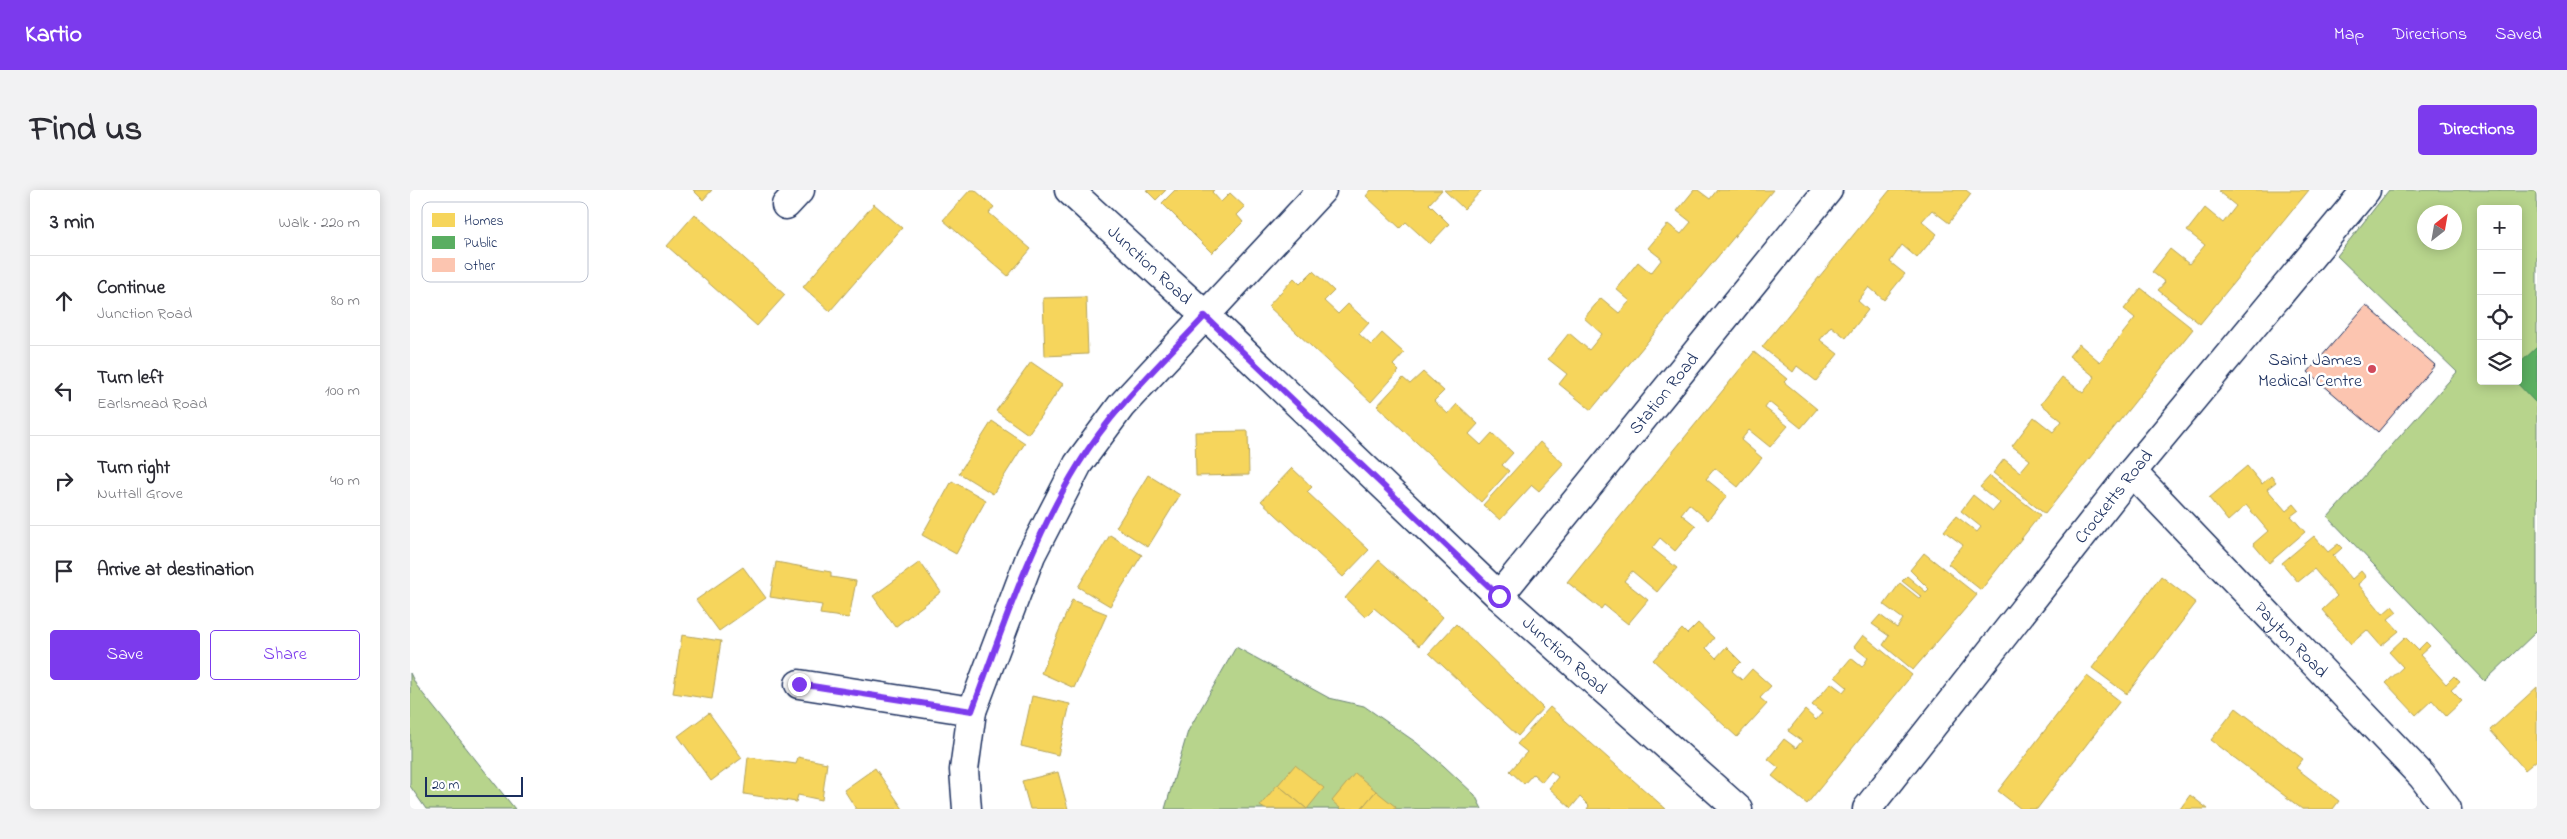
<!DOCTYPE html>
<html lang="en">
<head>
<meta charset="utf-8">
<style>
  body { margin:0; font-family:"Indie Flower",sans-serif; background:#f2f2f3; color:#2b2b33 }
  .controls { position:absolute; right:15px; top:15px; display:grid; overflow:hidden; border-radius:5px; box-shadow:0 2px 12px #0003 }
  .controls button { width:45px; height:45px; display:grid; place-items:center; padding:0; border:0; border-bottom:1px solid #e1e1e2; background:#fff; color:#2b2b33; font:25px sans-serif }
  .compass { position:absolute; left:2007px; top:15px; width:45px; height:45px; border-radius:50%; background:#fff; box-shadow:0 2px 12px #0003; rotate:31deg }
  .scale { position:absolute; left:15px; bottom:12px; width:98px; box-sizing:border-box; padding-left:5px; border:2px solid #1b2f5e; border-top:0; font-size:14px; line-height:18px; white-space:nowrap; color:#1b2f5e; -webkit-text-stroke:4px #fff; paint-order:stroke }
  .stop { position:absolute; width:15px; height:15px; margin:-11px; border:4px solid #7c3aed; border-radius:50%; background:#fff }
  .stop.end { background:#7c3aed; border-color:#fff; box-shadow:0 1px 5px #0008 }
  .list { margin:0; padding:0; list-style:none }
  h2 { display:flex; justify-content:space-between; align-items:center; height:65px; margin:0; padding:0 20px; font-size:21px }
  h2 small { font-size:16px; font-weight:400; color:#7c7c81 }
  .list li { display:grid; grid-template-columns:32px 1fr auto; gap:15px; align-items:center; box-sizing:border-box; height:90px; padding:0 20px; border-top:1px solid #e1e1e2 }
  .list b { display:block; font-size:19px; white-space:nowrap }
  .list p { margin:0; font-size:16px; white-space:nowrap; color:#7c7c81 }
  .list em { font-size:16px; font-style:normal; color:#7c7c81 }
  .actions { display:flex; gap:10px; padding:15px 20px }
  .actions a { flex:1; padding:11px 0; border:1px solid #7c3aed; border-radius:5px; text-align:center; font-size:18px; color:#7c3aed }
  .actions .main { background:#7c3aed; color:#fff }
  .icon { flex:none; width:28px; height:28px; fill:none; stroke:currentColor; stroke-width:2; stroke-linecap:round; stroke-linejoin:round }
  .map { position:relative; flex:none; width:2127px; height:619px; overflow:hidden; border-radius:5px }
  header { display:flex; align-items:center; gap:30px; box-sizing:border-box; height:70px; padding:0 25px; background:#7c3aed; color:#fff }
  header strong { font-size:24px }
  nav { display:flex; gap:28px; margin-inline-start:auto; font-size:18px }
  .intro { display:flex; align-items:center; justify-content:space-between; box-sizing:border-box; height:120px; padding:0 30px }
  h1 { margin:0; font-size:35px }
  .button { padding:12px 22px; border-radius:5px; background:#7c3aed; color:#fff; font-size:18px; font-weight:700 }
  main { display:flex; gap:30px; padding:0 30px }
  aside { flex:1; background:#fff; border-radius:5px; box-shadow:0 2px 12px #0003 }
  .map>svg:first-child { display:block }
</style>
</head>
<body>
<header>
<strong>Kartio</strong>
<nav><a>Map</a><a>Directions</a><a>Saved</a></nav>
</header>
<div class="intro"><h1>Find us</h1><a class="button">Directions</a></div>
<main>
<aside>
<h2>3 min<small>Walk · 220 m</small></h2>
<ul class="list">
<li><svg class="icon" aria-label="ahead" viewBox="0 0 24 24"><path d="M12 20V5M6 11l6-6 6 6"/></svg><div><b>Continue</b><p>Junction Road</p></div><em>80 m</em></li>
<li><svg class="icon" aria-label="left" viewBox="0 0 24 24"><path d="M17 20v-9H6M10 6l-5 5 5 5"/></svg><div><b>Turn left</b><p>Earlsmead Road</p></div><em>100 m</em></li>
<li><svg class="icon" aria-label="right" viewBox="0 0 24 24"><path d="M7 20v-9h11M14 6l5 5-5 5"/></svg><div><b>Turn right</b><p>Nuttall Grove</p></div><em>40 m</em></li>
<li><svg class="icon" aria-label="arrive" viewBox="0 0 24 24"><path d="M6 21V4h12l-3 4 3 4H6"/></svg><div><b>Arrive at destination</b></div></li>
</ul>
<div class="actions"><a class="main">Save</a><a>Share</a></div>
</aside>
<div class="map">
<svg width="2127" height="619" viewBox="0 0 2127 619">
  <rect width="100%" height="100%" fill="#fff"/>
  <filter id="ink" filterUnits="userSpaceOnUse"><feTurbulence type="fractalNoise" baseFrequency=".02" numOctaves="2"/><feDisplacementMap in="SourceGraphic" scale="10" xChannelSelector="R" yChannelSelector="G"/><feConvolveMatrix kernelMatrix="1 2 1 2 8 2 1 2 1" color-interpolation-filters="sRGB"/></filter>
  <g filter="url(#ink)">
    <!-- green -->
    <g fill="#b7d48c" stroke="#698275" fill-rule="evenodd">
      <path d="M1979,0H2127V441L2075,491L1918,327L2047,182L1927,66ZM2071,19H2108V191H2071ZM2014,22H2044V52H2014Z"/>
      <polygon points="826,457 919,508 954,516 1007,553 1034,576 1065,605 1072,619 755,619 778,541"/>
      <polygon points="0,483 6,495 105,619 16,619 0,596"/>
    </g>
    <!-- homes -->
    <g fill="#f6d55c" stroke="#b4a35d">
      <polygon points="283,0 302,0 293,10"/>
      <polygon points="560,0 565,0 584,17 579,23 621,59 598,86 533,30"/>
      <polygon points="736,0 756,0 746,10"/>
      <polygon points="765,0 804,0 802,2 811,12 820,3 835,17 827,25 833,32 802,63 752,13"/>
      <polygon points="961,0 1032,0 1019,14 1039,34 1020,54 996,32 990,38 956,6"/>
      <polygon points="1034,0 1072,0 1054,19"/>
      <polygon points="1284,0 1288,0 1300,9 1307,0 1363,0 1181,220 1149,194 1157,184 1138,169 1159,143 1179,160 1192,144 1174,128 1191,108 1209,123 1220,111 1206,99 1228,72 1241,83 1252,69 1238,58 1258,34 1271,44 1281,32 1267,21"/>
      <polygon points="1480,0 1556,0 1561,4 1539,33 1522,20 1512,31 1527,44 1507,68 1492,55 1480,72 1495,84 1474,110 1459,97 1448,111 1458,120 1436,148 1421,136 1410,150 1428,164 1406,191 1387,176 1383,182 1352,157"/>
      <polygon points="1810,0 1899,0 1790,134 1748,100 1755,92 1742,82 1760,59 1779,74 1795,55 1777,41 1795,18 1813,33 1826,16 1809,2"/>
      <polygon points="464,14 492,38 420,121 393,97"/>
      <polygon points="285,24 375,105 347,136 257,56"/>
      <polygon points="903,81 924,101 914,111 928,124 938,114 959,133 949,144 961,155 972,143 994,163 983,175 989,181 961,212 858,116 884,88 890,94"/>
      <polygon points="1731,98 1783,139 1635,324 1583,283 1594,269 1610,282 1620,270 1602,256 1624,227 1643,242 1652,231 1631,214 1652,187 1673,203 1685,187 1659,166 1669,154 1690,172 1725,128 1714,119"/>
      <polygon points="676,107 678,164 635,166 633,108"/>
      <polygon points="1344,162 1377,189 1374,192 1407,219 1391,238 1359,212 1355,218 1378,236 1360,257 1339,240 1331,250 1352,268 1328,297 1305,278 1296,289 1317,306 1298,330 1279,314 1271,324 1286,336 1265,361 1250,348 1242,358 1267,378 1247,402 1222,381 1214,391 1238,410 1218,434 1194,415 1191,419 1157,392"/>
      <polygon points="621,172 653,194 618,244 586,221"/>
      <polygon points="1013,182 1034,201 1024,211 1038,224 1047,214 1068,234 1059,244 1071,255 1082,243 1103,263 1092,275 1099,281 1071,312 967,216 993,188 1000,194"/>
      <polygon points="582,231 615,253 583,304 549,283"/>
      <polygon points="838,241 839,285 786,286 785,242"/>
      <polygon points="1130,252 1154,274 1129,301 1122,295 1090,330 1073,315"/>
      <polygon points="1837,276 1852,294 1861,286 1866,292 1857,299 1876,321 1884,314 1889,320 1881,326 1895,342 1859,373 1843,354 1858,341 1836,315 1818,331 1799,308"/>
      <polygon points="882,278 902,297 897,302 959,360 933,387 851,311"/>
      <polygon points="738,285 770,305 738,357 706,337"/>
      <polygon points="1580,286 1630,325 1571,400 1538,374 1553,355 1534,341 1546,326 1567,342 1571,337 1551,321 1563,305 1583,321 1590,313 1570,297"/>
      <polygon points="542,291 576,310 546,364 512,345"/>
      <polygon points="700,345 732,365 700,416 668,397"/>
      <polygon points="1904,346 1918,362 1928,354 1932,358 1923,366 1942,389 1951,381 1956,387 1948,394 1973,424 1982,416 1987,422 1978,429 1989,441 1971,456 1957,440 1941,454 1912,420 1927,406 1904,379 1888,392 1872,373"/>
      <polygon points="1514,363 1567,405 1503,480 1473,455 1479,446 1462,434 1470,425 1487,438 1493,429 1474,415 1490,393 1510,409 1512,407 1492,391 1497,386 1516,402 1519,399 1500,380"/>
      <polygon points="969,370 1033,427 1009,456 964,418 955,427 935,408"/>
      <polygon points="366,372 421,382 421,387 446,391 439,428 410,424 412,415 360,407"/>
      <polygon points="510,372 531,402 485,437 463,406"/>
      <polygon points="333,377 356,408 309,441 286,410"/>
      <polygon points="1751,386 1786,413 1717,504 1682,478"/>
      <polygon points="662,410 697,424 664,498 631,483"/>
      <polygon points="1288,433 1304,448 1296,458 1306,468 1316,457 1331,472 1322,481 1332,490 1342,479 1361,496 1350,508 1357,514 1327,547 1243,470 1272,439 1277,444"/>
      <polygon points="1046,434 1133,518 1108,546 1019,463"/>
      <polygon points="272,445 311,451 302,509 263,503"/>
      <polygon points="1453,445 1502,485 1397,614 1362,586 1369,578 1358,569 1374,549 1386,558 1392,551 1378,541 1395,520 1406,530 1412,523 1402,515 1421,493 1433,502 1437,497 1425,487 1441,468 1452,477 1458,468 1444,457"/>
      <polygon points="1995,447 2008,460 2016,452 2020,456 2010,465 2036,494 2044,486 2050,492 2041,500 2052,511 2036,526 2022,510 2006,525 1976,493 1993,477 1979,462"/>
      <polygon points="1677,486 1710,511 1627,619 1611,619 1588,601"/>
      <polygon points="2127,497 2127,570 2115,580 2080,540"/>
      <polygon points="622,506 660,514 648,565 611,556"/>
      <polygon points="1140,517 1256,619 1177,619 1179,616 1170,607 1161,618 1139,598 1148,587 1141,581 1132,592 1123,584 1114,594 1100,581 1117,562 1107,554"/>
      <polygon points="1826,518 1893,569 1886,578 1929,611 1923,619 1892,619 1801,550"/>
      <polygon points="299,523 332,568 301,591 268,546"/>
      <polygon points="338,567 386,574 388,567 417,573 412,610 388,605 386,612 334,604"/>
      <polygon points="885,575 914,598 897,619 868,595"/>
      <polygon points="465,578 493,619 446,619 434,600"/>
      <polygon points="648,582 658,619 620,619 612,591"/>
      <polygon points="945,583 966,601 951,619 931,619 922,611"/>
      <polygon points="867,595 868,595 897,619 855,619 850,616"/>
      <polygon points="966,601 986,617 985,619 951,619"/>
      <polygon points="1780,605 1798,619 1770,619"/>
    </g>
    <!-- public -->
    <polygon fill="#5aae61" stroke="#478860" points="2127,157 2127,214 2105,191 2108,191 2108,175"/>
    <!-- building -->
    <polygon fill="#fcc5b0" stroke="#1b2f5e" points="1956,115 2025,175 1968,242 1898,182"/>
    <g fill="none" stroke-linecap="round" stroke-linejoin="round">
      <!-- minor casing -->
      <g stroke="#1b2f5e" stroke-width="31">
        <g id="minor">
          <path id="s1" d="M659,0L795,125L1089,406L1328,619"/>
          <polyline points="376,15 390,0"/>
          <path id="s2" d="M1722,282L2012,586L2037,619"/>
          <path id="s3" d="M1089,406L1418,0"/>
          <polyline points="389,494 562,521"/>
          <polyline points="557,619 554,580 562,521 621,365 668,274 711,216 912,0"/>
          <path id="s4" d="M1457,619L1722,282L1956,0"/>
        </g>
      </g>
      <!-- minor -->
      <use href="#minor" stroke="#fff" stroke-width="28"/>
    </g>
  </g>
  <g fill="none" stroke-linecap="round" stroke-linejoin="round" filter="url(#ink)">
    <!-- route -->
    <path stroke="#7c3aed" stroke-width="6" d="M389,494L562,521C593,437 621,351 668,275C702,219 751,173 795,126L1089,406"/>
  </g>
  <!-- markers -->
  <circle fill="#d1495b" stroke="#fff" stroke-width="2" cx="1962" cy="179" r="5"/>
  <g text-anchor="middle" stroke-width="5" stroke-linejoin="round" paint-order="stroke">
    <!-- street labels -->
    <g font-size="18" fill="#1b2f5e" stroke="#fff">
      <text dy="6" stroke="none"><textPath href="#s1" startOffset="110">Junction Road</textPath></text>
      <text dy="6" stroke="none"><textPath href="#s3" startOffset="261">Station Road</textPath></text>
      <text dy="6" stroke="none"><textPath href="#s4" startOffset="398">Crocketts Road</textPath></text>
      <text dy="6" stroke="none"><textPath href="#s2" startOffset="231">Payton Road</textPath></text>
      <text dy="6" stroke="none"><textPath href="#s1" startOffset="680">Junction Road</textPath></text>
    </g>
    <!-- poi labels -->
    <g font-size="18" fill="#1b2f5e" stroke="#fff" text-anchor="end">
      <text x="1952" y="175">Saint James<tspan x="1952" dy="21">Medical Centre</tspan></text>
    </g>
  </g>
  <!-- legend -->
  <rect x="12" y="12" width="166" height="80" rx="8" fill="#fff" stroke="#bbc1cf" stroke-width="1"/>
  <rect x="22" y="23" width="23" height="14" fill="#f6d55c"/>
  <rect x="22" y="46" width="23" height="13" fill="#5aae61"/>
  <rect x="22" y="68" width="23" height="14" fill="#fcc5b0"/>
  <g font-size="14" fill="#1b2f5e">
    <text x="54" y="35">Homes</text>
    <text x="54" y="57">Public</text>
    <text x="54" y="80">Other</text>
  </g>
</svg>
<div class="controls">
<button>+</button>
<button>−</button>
<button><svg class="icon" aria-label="locate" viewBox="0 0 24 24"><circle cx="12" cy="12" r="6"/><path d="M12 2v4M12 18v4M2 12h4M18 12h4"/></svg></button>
<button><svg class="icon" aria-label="layers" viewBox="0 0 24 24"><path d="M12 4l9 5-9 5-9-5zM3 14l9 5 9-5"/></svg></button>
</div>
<svg class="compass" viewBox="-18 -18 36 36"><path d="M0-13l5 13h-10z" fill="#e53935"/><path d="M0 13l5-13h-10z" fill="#7c7c81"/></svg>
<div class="scale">20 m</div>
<div class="stop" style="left:1089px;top:406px"></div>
<div class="stop end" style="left:389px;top:494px"></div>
</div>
</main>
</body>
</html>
